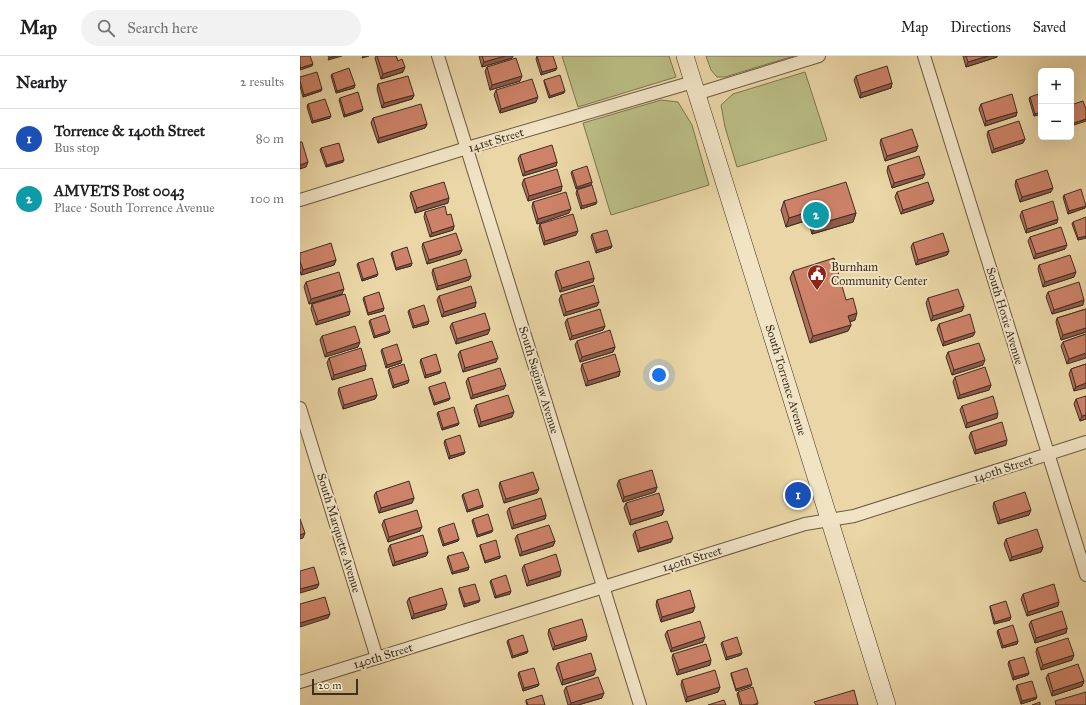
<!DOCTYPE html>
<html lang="en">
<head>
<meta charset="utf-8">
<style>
  body { margin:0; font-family:"IM FELL Great Primer",serif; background:#f2f2f2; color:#202124 }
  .controls { position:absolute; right:12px; top:12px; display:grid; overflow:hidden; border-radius:6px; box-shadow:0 4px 16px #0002 }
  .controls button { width:36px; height:36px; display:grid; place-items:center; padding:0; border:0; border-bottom:1px solid #e0e0e0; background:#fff; color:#202124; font:20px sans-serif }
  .scale { position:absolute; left:12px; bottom:10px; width:46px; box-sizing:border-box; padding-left:4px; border:2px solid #3e2f23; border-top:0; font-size:11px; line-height:14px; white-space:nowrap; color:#3e2f23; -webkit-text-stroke:3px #f1e4c5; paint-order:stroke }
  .you { position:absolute; left:359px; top:319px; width:14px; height:14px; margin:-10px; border:3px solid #fff; border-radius:50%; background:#1a73e8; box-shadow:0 0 0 6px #1a73e833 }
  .badge { display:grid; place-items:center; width:26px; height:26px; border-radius:50%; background:#b45309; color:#fff; font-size:13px; font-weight:700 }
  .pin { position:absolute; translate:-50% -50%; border:2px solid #fff; box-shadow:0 1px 4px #0006 }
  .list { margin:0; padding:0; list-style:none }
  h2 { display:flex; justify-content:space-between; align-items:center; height:52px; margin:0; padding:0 16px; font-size:17px }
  h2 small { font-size:13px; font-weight:400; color:#757577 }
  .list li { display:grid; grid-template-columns:26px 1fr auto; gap:12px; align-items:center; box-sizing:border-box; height:60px; padding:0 16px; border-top:1px solid #e0e0e0 }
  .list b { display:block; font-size:15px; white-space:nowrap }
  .list p { margin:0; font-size:13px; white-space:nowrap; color:#757577 }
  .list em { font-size:13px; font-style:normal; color:#757577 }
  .icon { flex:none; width:22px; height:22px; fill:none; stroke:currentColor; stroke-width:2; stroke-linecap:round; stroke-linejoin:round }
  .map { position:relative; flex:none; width:786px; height:649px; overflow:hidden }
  header { display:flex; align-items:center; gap:24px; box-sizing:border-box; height:56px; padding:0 20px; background:#fff; border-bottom:1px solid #e0e0e0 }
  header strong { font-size:19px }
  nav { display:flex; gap:22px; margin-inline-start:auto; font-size:14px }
  .search { width:280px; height:36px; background:#f2f2f2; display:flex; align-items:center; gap:10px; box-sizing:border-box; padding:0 14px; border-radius:22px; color:#757577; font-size:15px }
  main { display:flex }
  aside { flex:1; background:#fff }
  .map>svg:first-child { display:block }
</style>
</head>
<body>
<header>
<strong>Map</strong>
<div class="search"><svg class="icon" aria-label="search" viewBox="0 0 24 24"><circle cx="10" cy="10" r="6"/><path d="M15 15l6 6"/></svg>Search here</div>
<nav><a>Map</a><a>Directions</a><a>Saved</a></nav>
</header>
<main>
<aside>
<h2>Nearby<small>2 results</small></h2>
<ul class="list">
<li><span class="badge" style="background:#1a4fb4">1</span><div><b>Torrence &amp; 140th Street</b><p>Bus stop</p></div><em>80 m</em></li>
<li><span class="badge" style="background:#0f9aa8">2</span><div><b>AMVETS Post 0043</b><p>Place · South Torrence Avenue</p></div><em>100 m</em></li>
</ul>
</aside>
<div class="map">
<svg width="786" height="649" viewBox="0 0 786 649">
  <rect width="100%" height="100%" fill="#ead6a6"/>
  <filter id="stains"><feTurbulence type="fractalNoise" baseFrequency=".005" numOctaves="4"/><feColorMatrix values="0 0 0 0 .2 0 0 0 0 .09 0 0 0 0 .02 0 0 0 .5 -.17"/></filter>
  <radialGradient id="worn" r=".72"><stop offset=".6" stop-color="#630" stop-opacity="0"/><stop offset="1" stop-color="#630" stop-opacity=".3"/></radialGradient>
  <!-- green -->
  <g fill="#babd84" stroke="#7c7654">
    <polygon points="262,0 369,0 376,21 278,51"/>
    <polygon points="406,0 494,0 425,21 417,21 411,14"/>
    <polygon points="505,16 527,84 437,111 425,71 421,49 433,38"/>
    <polygon points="361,44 378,46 392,69 409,129 311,159 283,67"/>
  </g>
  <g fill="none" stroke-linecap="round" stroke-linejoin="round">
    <!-- street casing -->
    <g stroke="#695944" stroke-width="14">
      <g id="street">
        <polyline points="138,0 340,649"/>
        <polyline points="624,0 786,519"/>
        <polyline points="396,38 519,0"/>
        <polyline points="0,144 167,92 393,26"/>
        <polyline points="0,352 77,602"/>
        <polyline points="0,626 505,468 554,460 786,386"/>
      </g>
    </g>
    <!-- secondary casing -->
    <g stroke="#3e2f23" stroke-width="18">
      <polyline id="secondary" points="385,0 587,649"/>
    </g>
    <!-- street -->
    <use href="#street" stroke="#f1e4c5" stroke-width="12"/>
    <!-- secondary -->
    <use href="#secondary" stroke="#f1e4c5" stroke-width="17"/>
  </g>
  <!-- wall -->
  <g fill="#b0705a" stroke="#3e2f23">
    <polygon points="76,0 96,0 98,5 103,16 81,23 75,2"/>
    <polygon points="179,0 213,0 212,2 182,11"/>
    <polygon points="237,0 256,14 241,19 236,3"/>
    <polygon points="663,0 697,0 697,1 666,11"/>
    <polygon points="187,11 220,25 190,34 185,15"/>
    <polygon points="32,18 55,29 54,32 36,37 31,20"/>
    <polygon points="556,20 592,27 591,32 560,42 554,24"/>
    <polygon points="0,21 21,35 3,41 0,30"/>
    <polygon points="244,24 264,37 249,42 244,26"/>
    <polygon points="78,28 114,39 112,43 82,52 77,33"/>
    <polygon points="196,34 236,46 200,57 194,39"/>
    <polygon points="730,41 741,58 734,60 729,43"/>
    <polygon points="40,42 62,55 44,61 39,44"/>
    <polygon points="8,48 30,62 12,67 7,51"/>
    <polygon points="681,48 717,56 716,60 685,70 679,53"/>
    <polygon points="73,62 127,68 125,72 78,87 71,67"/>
    <polygon points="688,75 725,83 723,87 692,97 687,79"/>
    <polygon points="581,83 618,90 616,95 585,105 580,87"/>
    <polygon points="21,92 43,106 26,111 20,94"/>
    <polygon points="220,99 257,106 256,110 223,120 218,103"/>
    <polygon points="588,110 623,122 592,132 587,115"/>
    <polygon points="272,115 292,126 291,129 276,133 271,117"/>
    <polygon points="224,123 262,130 261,135 228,145 222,128"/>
    <polygon points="716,124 751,136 720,146 715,129"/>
    <polygon points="277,134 296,148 281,153 276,137"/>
    <polygon points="111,136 148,147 115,157 110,140"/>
    <polygon points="597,136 634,144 632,148 601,158 595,141"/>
    <polygon points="764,139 785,152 768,158 763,141"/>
    <polygon points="484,145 556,157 553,166 512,178 508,164 486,171 481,154"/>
    <polygon points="233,146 269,157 237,168 232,151"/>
    <polygon points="722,155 757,167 726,177 720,160"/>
    <polygon points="125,156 147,159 154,170 153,174 130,181 124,161"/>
    <polygon points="773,166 786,182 778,184 772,168"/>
    <polygon points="240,168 276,179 244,189 239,172"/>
    <polygon points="292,178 312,190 311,192 296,197 291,181"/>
    <polygon points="730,181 765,193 734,203 728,185"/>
    <polygon points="123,187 162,194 160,198 127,208 122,191"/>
    <polygon points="613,187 649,195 647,199 616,209 611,191"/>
    <polygon points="92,196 112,207 111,210 96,214 91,198"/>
    <polygon points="0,197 36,204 34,209 1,219 0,215"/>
    <polygon points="58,207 77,220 62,225 57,209"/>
    <polygon points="739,209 774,221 743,231 738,213"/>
    <polygon points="133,213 171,220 169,224 137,234 132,217"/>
    <polygon points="256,215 294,222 293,226 260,236 255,219"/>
    <polygon points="493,215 546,244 555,264 550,266 551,269 548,275 510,287 490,222"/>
    <polygon points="6,226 42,238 9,248 4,231"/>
    <polygon points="748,236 783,249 752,258 746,241"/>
    <polygon points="261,239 299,246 297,250 264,260 259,244"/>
    <polygon points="139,240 176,246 175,251 142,261 137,244"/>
    <polygon points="64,241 84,252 83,255 68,259 63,243"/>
    <polygon points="628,242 664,250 662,255 631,265 626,247"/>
    <polygon points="12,248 50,255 49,259 16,269 11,253"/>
    <polygon points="786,253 786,276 761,284 756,266 757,262"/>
    <polygon points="109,254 128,268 113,272 108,256"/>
    <polygon points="267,263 305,270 303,274 270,284 265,267"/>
    <polygon points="70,264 90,275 89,277 74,282 69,266"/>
    <polygon points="152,267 188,278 156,288 150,271"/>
    <polygon points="639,268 675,276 673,280 643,290 637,273"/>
    <polygon points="786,278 767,308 761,290 763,286"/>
    <polygon points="22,280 58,291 25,301 20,284"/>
    <polygon points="277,285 315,291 313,296 280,306 275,289"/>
    <polygon points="82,293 101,307 86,312 81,295"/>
    <polygon points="160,295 196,306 163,316 158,299"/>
    <polygon points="648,296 683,309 652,319 646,301"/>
    <polygon points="29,302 66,309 65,314 32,324 27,307"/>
    <polygon points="121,303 140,317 125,322 120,306"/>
    <polygon points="282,308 320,315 319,320 286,330 281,313"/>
    <polygon points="786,308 774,335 769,318 771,313"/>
    <polygon points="89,313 109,324 108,327 93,332 88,315"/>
    <polygon points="655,321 691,329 689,334 658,343 653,326"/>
    <polygon points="168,322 204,333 171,343 166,326"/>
    <polygon points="129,331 150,342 149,344 134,349 129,333"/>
    <polygon points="39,332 77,339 75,343 43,353 38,337"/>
    <polygon points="776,343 786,363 780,365 774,348"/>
    <polygon points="176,349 212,361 179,371 174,354"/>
    <polygon points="662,350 697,362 666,372 660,354"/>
    <polygon points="138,356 159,367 158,369 142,374 137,358"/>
    <polygon points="671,376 706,389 675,398 669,381"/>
    <polygon points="145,384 165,396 164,398 149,403 144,387"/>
    <polygon points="319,424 357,431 355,436 323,446 317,429"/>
    <polygon points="200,426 237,437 204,447 199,430"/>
    <polygon points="76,436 114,442 112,447 79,457 74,440"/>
    <polygon points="163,438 183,451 167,456 162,440"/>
    <polygon points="694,446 729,459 698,468 693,451"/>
    <polygon points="326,447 364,454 362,459 330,469 324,452"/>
    <polygon points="209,452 246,459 245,463 212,473 207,456"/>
    <polygon points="173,463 192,476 177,481 172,465"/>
    <polygon points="84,464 120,475 88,486 82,469"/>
    <polygon points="139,472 159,483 158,485 143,490 138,474"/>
    <polygon points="335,475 371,486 338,496 333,479"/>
    <polygon points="217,479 255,485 253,490 220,500 215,483"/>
    <polygon points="706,483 743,491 741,496 710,505 704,488"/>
    <polygon points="90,489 128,496 126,500 93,510 88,494"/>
    <polygon points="180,489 200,500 200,502 185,507 180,491"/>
    <polygon points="148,500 169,511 168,514 152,518 147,503"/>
    <polygon points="224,509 260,520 227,530 222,513"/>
    <polygon points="191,524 210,538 195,542 190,526"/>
    <polygon points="159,532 179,546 164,551 159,535"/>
    <polygon points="723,538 758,550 727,560 721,543"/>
    <polygon points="109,542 145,553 112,563 107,546"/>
    <polygon points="357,544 393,556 361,566 356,549"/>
    <polygon points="690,550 710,564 694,568 690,552"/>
    <polygon points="731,565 767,572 766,577 735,587 729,569"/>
    <polygon points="249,573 286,584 253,594 248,578"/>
    <polygon points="698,574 718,585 717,588 702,592 697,576"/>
    <polygon points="367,575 403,586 371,596 365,579"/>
    <polygon points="208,584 228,595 227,597 212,602 207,586"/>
    <polygon points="422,586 441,599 426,604 421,588"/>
    <polygon points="737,592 772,604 741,614 736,596"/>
    <polygon points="373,598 410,609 377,619 372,602"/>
    <polygon points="709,605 729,617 728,619 713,624 708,608"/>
    <polygon points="258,607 294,619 262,629 256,612"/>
    <polygon points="219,616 239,628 238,630 223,635 218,619"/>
    <polygon points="431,617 451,630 436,635 431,619"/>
    <polygon points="748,618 784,625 782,630 752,640 746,622"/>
    <polygon points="382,624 420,631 418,636 386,646 381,629"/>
    <polygon points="717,629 736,643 721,648 716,632"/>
    <polygon points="266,631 302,642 278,649 268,649 264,635"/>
    <polygon points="438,636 458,647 457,649 440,649 437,638"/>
    <polygon points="226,644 245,649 227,649 226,646"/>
  </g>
  <!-- shaded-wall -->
  <g fill="#905b4a" stroke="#3e2f23">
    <polygon points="36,0 42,0 28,4 29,2"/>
    <polygon points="63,0 69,0 62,2"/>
    <polygon points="205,0 213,0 212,2 182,11 184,6"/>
    <polygon points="688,0 697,0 697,1 666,11 668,6"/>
    <polygon points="13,8 12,10 0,14 0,12"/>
    <polygon points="105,11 103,16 81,23 83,18"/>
    <polygon points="257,12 256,14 241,19 242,16"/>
    <polygon points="222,20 220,25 190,34 192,29"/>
    <polygon points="592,27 591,32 560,42 561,37"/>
    <polygon points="55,29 54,32 36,37 37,35"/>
    <polygon points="22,33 21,35 3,41 4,39"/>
    <polygon points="265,35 264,37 249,42 250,40"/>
    <polygon points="114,39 112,43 82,52 84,47"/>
    <polygon points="238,41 236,46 200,57 201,53"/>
    <polygon points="63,53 62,55 44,61 45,59"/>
    <polygon points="717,56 716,60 685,70 686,65"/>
    <polygon points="741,56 741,58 734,60 735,58"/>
    <polygon points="31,60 30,62 12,67 13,65"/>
    <polygon points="786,63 786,65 771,70 771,68"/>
    <polygon points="127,68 125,72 78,87 79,82"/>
    <polygon points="725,83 723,87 692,97 694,93"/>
    <polygon points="618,90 616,95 585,105 587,100"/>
    <polygon points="44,104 43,106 26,111 27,109"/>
    <polygon points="8,106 6,111 0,113 0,109"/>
    <polygon points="257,106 256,110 223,120 225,116"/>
    <polygon points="625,118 623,122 592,132 594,127"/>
    <polygon points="292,126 291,129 276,133 277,131"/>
    <polygon points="262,130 261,135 228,145 229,140"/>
    <polygon points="753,132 751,136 720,146 722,141"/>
    <polygon points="149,142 148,147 115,157 117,152"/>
    <polygon points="634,144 632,148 601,158 603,154"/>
    <polygon points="297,146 296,148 281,153 282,150"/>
    <polygon points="786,150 785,152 768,158 769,155"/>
    <polygon points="271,153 269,157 237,168 238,163"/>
    <polygon points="511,155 508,164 486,171 489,162"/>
    <polygon points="556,157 553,166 512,178 515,169"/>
    <polygon points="758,163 757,167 726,177 727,173"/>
    <polygon points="154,170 153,174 130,181 132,177"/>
    <polygon points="278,175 276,179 244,189 245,185"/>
    <polygon points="786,180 786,182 778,184 778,182"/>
    <polygon points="767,189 765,193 734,203 736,198"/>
    <polygon points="312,190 311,192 296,197 297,194"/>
    <polygon points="162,194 160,198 127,208 129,204"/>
    <polygon points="649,195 647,199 616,209 618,204"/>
    <polygon points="36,204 34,209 1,219 3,214"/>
    <polygon points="112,207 111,210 96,214 96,212"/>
    <polygon points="776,216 774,221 743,231 745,226"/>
    <polygon points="78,218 77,220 62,225 63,223"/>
    <polygon points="171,220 169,224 137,234 138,230"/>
    <polygon points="294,222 293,226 260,236 262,232"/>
    <polygon points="44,233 42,238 9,248 11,243"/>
    <polygon points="784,244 783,249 752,258 754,254"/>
    <polygon points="176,246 175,251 142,261 144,256"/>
    <polygon points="299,246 297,250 264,260 266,256"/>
    <polygon points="664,250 662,255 631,265 633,260"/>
    <polygon points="84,252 83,255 68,259 68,257"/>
    <polygon points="50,255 49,259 16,269 18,265"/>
    <polygon points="557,257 555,264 546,267 548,260"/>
    <polygon points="129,265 128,268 113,272 114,270"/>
    <polygon points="551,269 548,275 510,287 513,280"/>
    <polygon points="305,270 303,274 270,284 272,280"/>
    <polygon points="786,272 786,276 761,284 763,279"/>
    <polygon points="190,273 188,278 156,288 157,283"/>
    <polygon points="90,275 89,277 74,282 75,280"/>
    <polygon points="675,276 673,280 643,290 644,286"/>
    <polygon points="60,286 58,291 25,301 27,297"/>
    <polygon points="315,291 313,296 280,306 282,301"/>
    <polygon points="786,297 786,302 767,308 769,303"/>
    <polygon points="198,302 196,306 163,316 165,312"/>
    <polygon points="102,304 101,307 86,312 87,309"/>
    <polygon points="685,304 683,309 652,319 654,314"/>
    <polygon points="66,309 65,314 32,324 34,319"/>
    <polygon points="141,315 140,317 125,322 126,319"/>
    <polygon points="320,315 319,320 286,330 288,325"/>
    <polygon points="109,324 108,327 93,332 94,329"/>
    <polygon points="786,327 786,332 774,335 776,331"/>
    <polygon points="206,329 204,333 171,343 173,339"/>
    <polygon points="691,329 689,334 658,343 660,339"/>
    <polygon points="77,339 75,343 43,353 44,349"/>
    <polygon points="150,342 149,344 134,349 135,347"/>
    <polygon points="214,356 212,361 179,371 181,366"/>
    <polygon points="698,357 697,362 666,372 667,367"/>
    <polygon points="786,359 786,363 780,365 782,360"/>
    <polygon points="159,367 158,369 142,374 143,372"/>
    <polygon points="707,384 706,389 675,398 676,394"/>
    <polygon points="165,396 164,398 149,403 150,400"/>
    <polygon points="357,431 355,436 323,446 324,441"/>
    <polygon points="239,433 237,437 204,447 206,443"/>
    <polygon points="114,442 112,447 79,457 81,452"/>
    <polygon points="183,449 183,451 167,456 168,454"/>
    <polygon points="364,454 362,459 330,469 331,464"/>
    <polygon points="731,454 729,459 698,468 700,464"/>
    <polygon points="246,459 245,463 212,473 214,469"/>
    <polygon points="122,471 120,475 88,486 89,481"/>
    <polygon points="193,474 192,476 177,481 178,479"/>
    <polygon points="5,477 3,482 0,483 0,479"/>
    <polygon points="373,482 371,486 338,496 340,492"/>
    <polygon points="159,483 158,485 143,490 144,488"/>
    <polygon points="255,485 253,490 220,500 222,496"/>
    <polygon points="743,491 741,496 710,505 712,501"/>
    <polygon points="128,496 126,500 93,510 95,506"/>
    <polygon points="200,500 200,502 185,507 185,505"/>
    <polygon points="169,511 168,514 152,518 153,516"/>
    <polygon points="261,515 260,520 227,530 229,525"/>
    <polygon points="19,528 17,532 0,537 0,533"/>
    <polygon points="211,535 210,538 195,542 196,540"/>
    <polygon points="180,544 179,546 164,551 165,548"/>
    <polygon points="759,546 758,550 727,560 728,556"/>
    <polygon points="147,548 145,553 112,563 114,558"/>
    <polygon points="395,551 393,556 361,566 362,561"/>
    <polygon points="30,558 28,562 0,571 0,567"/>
    <polygon points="711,561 710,564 694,568 695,566"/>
    <polygon points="767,572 766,577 735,587 736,582"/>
    <polygon points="287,580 286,584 253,594 255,590"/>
    <polygon points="405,581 403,586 371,596 372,592"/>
    <polygon points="718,585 717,588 702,592 703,590"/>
    <polygon points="228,595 227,597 212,602 213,600"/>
    <polygon points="442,597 441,599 426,604 427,601"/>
    <polygon points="774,599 772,604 741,614 743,609"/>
    <polygon points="411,604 410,609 377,619 379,614"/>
    <polygon points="296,614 294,619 262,629 263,624"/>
    <polygon points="729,617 728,619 713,624 714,621"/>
    <polygon points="784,625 782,630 752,640 753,635"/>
    <polygon points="239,628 238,630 223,635 224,632"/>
    <polygon points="452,628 451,630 436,635 436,633"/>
    <polygon points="420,631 418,636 386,646 387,641"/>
    <polygon points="304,637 302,642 278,649 270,649 271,647"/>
    <polygon points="737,641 736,643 721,648 722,645"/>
  </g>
  <!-- building -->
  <g fill="#cd8269" stroke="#3e2f23">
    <polygon points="0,0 10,0 13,8 0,12"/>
    <polygon points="28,0 36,0 29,2"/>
    <polygon points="77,0 96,0 98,5 102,3 105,11 83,18"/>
    <polygon points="182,0 205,0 184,6"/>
    <polygon points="237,0 253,0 257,12 242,16"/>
    <polygon points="666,0 688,0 668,6"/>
    <polygon points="216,2 222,20 192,29 187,11"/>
    <polygon points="587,10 592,27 561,37 556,20"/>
    <polygon points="49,12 55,29 37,35 32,18"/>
    <polygon points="17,16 22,33 4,39 0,25 0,21"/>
    <polygon points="260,19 265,35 250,40 244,24"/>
    <polygon points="108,20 114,39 84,47 78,28"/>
    <polygon points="232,23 238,41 201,53 196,34"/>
    <polygon points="58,36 63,53 45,59 40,42"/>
    <polygon points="741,37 741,56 735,58 730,41"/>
    <polygon points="712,38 717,56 686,65 681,48"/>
    <polygon points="25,43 31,60 13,65 8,48"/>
    <polygon points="783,45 786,53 786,63 771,68 771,49"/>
    <polygon points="121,48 127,68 79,82 73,62"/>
    <polygon points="719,65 725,83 694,93 688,75"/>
    <polygon points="612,73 618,90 587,100 581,83"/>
    <polygon points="0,86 2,86 8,106 0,109"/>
    <polygon points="39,87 44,104 27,109 21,92"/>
    <polygon points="252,89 257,106 225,116 220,99"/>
    <polygon points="619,100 625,118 594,127 588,110"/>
    <polygon points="287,110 292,126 277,131 272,115"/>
    <polygon points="257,113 262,130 229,140 224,123"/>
    <polygon points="747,114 753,132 722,141 716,124"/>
    <polygon points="144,126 149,142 117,152 111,136"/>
    <polygon points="546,126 556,157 515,169 511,155 489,162 484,145"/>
    <polygon points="628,126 634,144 603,154 597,136"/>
    <polygon points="292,129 297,146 282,150 277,134"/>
    <polygon points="781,133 786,150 769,155 764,139"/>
    <polygon points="266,136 271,153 238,163 233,146"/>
    <polygon points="753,145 758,163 727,173 722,155"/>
    <polygon points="145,150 147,159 151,158 154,170 132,177 125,156"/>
    <polygon points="273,158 278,175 245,185 240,168"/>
    <polygon points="786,161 786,180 778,182 773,166"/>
    <polygon points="761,171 767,189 736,198 730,181"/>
    <polygon points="307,174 312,190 297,194 292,178"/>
    <polygon points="156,177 162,194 129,204 123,187"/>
    <polygon points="643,177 649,195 618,204 613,187"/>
    <polygon points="31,187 36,204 3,214 0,205 0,197"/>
    <polygon points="107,191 112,207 96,212 92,196"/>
    <polygon points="770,199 776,216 745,226 739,209"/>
    <polygon points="73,202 78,218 63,223 58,207"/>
    <polygon points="534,202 546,244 553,242 557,257 548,260 551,269 513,280 493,215"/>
    <polygon points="166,203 171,220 138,230 133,213"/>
    <polygon points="289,205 294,222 262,232 256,215"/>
    <polygon points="39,216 44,233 11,243 6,226"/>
    <polygon points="779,226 784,244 754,254 748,236"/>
    <polygon points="294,229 299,246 266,256 261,239"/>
    <polygon points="171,230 176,246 144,256 139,240"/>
    <polygon points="658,233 664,250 633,260 628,242"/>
    <polygon points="79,236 84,252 68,257 64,241"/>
    <polygon points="45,238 50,255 18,265 12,248"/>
    <polygon points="124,249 129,265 114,270 109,254"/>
    <polygon points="300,253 305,270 272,280 267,263"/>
    <polygon points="786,253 786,272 763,279 757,262"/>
    <polygon points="185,257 190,273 157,283 152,267"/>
    <polygon points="670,258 675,276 644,286 639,268"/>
    <polygon points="85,259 90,275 75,280 70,264"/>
    <polygon points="55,270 60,286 27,297 22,280"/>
    <polygon points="310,274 315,291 282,301 277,285"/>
    <polygon points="786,278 786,297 769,303 763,286"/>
    <polygon points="192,285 198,302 165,312 160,295"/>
    <polygon points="679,287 685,304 654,314 648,296"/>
    <polygon points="97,288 102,304 87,309 82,293"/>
    <polygon points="61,292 66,309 34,319 29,302"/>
    <polygon points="136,298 141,315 126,319 121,303"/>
    <polygon points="315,298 320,315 288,325 282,308"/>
    <polygon points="104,308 109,324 94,329 89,313"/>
    <polygon points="786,308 786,327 776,331 771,313"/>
    <polygon points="685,311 691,329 660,339 655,321"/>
    <polygon points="200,312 206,329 173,339 168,322"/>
    <polygon points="72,322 77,339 44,349 39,332"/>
    <polygon points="145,326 150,342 135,347 129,331"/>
    <polygon points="208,339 214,356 181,366 176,349"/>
    <polygon points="693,340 698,357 667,367 662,350"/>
    <polygon points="786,340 786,359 782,360 776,343"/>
    <polygon points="154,351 159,367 143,372 138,356"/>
    <polygon points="702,366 707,384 676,394 671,376"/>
    <polygon points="160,379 165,396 150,400 145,384"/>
    <polygon points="352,414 357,431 324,441 319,424"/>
    <polygon points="233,416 239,433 206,443 200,426"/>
    <polygon points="109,425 114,442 81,452 76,436"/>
    <polygon points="178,433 183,449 168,454 163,438"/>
    <polygon points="725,436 731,454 700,464 694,446"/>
    <polygon points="359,437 364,454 331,464 326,447"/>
    <polygon points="241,442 246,459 214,469 209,452"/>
    <polygon points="117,454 122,471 89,481 84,464"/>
    <polygon points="188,458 193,474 178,479 173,463"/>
    <polygon points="0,463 5,477 0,479"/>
    <polygon points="367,465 373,482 340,492 335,475"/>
    <polygon points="154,467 159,483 144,488 139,472"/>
    <polygon points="249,469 255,485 222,496 217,479"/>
    <polygon points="737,473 743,491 712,501 706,483"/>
    <polygon points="123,479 128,496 95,506 90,489"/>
    <polygon points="196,484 200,500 185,505 180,489"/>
    <polygon points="163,496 169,511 153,516 148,500"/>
    <polygon points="256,498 261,515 229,525 224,509"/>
    <polygon points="14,511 19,528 0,533 0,515"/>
    <polygon points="206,519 211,535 196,540 191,524"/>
    <polygon points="175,528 180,544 165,548 159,532"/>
    <polygon points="754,528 759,546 728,556 723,538"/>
    <polygon points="142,532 147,548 114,558 109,542"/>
    <polygon points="390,534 395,551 362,561 357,544"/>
    <polygon points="25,541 30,558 0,567 0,548"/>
    <polygon points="706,545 711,561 695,566 690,550"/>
    <polygon points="762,555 767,572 736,582 731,565"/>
    <polygon points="282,563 287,580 255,590 249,573"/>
    <polygon points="400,565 405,581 372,592 367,575"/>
    <polygon points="713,569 718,585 703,590 698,574"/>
    <polygon points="223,579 228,595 213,600 208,584"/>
    <polygon points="437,581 442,597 427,601 422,586"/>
    <polygon points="768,582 774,599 743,609 737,592"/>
    <polygon points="406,588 411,604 379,614 373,598"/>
    <polygon points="291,597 296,614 263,624 258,607"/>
    <polygon points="724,601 729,617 714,621 709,605"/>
    <polygon points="778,608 784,625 753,635 748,618"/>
    <polygon points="234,612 239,628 224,632 219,616"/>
    <polygon points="447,612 452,628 436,633 431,617"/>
    <polygon points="415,614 420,631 387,641 382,624"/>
    <polygon points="298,621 304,637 271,647 266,631"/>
    <polygon points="732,625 737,641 722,645 717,629"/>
    <polygon points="453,631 458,647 453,649 442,649 438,636"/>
    <polygon points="554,634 558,649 516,649 514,646"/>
    <polygon points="786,636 786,649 756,649 755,645"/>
    <polygon points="242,639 245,649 228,649 226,644"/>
    <polygon points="424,644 426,649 408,649"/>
    <polygon points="740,646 740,649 732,649"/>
  </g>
  <!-- icons -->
  <defs>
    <g id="civic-pin" transform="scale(1)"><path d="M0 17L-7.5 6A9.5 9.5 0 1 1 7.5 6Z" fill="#8f2418" stroke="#f1e4c5"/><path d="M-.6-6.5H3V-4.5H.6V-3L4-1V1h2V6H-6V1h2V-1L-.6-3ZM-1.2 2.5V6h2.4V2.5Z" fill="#fff"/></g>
  </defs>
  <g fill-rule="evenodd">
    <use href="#civic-pin" x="517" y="218"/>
  </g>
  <g text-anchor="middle" stroke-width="4" stroke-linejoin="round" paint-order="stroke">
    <!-- street labels -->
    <g font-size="12" fill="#3e2f23" stroke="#f1e4c5">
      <text transform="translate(196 84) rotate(-17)" y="4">141st Street</text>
      <text transform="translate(705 260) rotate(73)" y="4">South Hoxie Avenue</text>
      <text transform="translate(239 324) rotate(73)" y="4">South Saginaw Avenue</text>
      <text transform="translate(486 324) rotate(73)" y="4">South Torrence Avenue</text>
      <text transform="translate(703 413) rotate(-18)" y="4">140th Street</text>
      <text transform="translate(39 477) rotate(73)" y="4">South Marquette Avenue</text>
      <text transform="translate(392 503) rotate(-17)" y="4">140th Street</text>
      <text transform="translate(83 600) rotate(-17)" y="4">140th Street</text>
    </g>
    <!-- poi labels -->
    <g font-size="12" fill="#3e2f23" stroke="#f1e4c5" text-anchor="start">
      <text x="531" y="215">Burnham<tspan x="531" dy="14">Community Center</tspan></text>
    </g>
  </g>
  <rect width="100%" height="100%" filter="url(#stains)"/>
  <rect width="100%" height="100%" fill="url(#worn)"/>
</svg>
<div class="controls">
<button>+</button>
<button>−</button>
</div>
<div class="scale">20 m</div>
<div class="you"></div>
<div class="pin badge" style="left:498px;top:439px;background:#1a4fb4">1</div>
<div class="pin badge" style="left:516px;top:159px;background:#0f9aa8">2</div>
</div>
</main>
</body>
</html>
